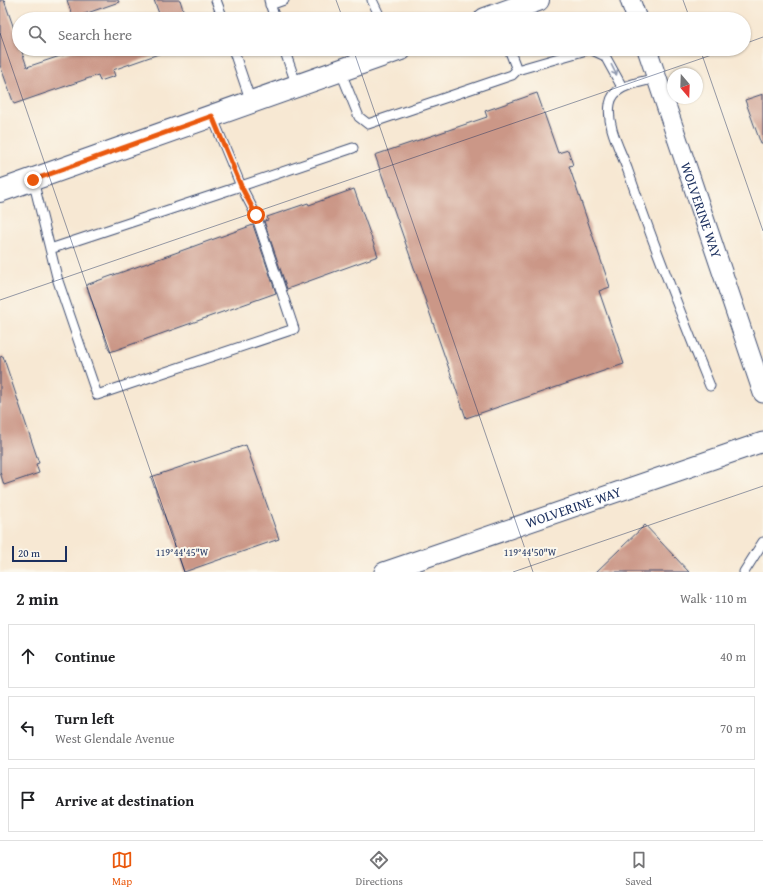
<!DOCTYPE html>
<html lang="en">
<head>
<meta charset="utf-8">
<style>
  body { margin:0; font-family:"Gentium Book Plus",serif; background:#f6f6f6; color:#202124 }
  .compass { position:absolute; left:667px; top:68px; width:36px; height:36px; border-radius:50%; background:#fff; box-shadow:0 1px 3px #0004; rotate:161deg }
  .scale { position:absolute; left:12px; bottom:10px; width:55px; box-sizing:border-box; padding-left:4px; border:2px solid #1b2f5e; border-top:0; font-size:11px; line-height:14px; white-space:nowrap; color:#1b2f5e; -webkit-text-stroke:3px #fbf7ec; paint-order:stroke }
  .stop { position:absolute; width:12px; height:12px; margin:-9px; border:3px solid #ea580c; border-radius:50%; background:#fff }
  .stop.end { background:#ea580c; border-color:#fff; box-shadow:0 1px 4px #0008 }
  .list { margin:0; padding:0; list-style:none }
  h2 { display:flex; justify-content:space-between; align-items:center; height:52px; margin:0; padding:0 16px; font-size:17px }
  h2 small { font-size:13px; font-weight:400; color:#757577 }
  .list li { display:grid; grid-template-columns:26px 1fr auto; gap:12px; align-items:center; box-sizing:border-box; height:64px; margin:0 8px 8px; padding:0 8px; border:1px solid #e0e0e0; border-radius:0px }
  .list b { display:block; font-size:15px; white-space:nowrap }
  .list p { margin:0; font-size:13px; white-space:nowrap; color:#757577 }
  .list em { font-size:13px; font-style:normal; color:#757577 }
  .icon { flex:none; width:22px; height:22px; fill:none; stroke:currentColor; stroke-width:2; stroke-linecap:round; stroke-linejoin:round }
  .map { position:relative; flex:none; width:763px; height:572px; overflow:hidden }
  .search { position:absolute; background:#fff; box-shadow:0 1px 3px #0004; left:12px; right:12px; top:12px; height:44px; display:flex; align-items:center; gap:10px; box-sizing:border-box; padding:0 14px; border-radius:22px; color:#757577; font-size:15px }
  .sheet { height:268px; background:#fff }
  nav { display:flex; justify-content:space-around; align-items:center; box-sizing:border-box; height:56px; border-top:1px solid #e0e0e0; background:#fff; font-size:11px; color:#757577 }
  nav a { display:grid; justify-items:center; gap:2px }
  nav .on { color:#ea580c }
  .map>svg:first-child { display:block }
</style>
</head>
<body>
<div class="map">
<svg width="763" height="572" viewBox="0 0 763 572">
  <rect width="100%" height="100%" fill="#fbf7ec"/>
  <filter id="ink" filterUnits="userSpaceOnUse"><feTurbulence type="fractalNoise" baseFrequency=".025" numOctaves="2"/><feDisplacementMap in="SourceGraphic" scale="8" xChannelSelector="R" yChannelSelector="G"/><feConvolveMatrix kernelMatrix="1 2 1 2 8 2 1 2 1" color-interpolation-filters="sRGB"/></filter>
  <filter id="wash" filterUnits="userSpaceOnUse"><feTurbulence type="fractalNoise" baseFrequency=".012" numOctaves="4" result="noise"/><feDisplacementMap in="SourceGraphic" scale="16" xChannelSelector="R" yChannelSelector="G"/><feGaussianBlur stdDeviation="0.9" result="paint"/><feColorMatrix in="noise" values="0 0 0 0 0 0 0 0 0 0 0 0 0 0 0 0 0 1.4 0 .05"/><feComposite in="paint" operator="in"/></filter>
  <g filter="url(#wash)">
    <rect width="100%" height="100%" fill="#f7e8d3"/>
    <g id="blocks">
      <!-- building -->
      <g fill="#cb9787">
        <polygon points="0,0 4,0 19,43 19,49 21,49 27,67 81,49 166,49 167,51 113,70 115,76 100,81 98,75 14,104 0,65"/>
        <polygon points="67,0 118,0 119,2 73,18"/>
        <polygon points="154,0 180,0 186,19 161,19"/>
        <polygon points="537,93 558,153 568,150 573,165 569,166 610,287 599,291 624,364 466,418 375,155 487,117 485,111"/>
        <polygon points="763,94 763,144 761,144 745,100"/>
        <polygon points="354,189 378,256 287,289 264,221 268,220 267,217 308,203 309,205"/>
        <polygon points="253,225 276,293 110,352 86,285"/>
        <polygon points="3,356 39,463 36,464 39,473 4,485 0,472 0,357"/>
        <polygon points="246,445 279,539 184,572 151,477"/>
        <polygon points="645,525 689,572 596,572"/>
      </g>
    </g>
  </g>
  <g filter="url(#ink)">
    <use href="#blocks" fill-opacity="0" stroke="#3c4b70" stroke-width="1"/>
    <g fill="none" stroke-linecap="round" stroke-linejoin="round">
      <!-- lane casing -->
      <g stroke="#3c4b70" stroke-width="11">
        <g id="lane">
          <polyline points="216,0 223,19"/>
          <polyline points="269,0 275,19"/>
          <polyline points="372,0 381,19"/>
          <polyline points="270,5 284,0"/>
          <polyline points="233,49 251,102"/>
          <polyline points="284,49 297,86"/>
          <polyline points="340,70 359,117 368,124 512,75 517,70 509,49"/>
          <polyline points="517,70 590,49 605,56 622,87"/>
          <path d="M656,78C640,83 613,84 610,104C606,126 621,151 628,171C653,243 681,315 710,386"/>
          <polyline points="212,116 241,186 353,148"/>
          <polyline points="33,180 58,281 97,395 294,329 256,215 241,186 50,249"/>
          <polyline points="744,572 763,542"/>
        </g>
      </g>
      <!-- street casing -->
      <g stroke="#3c4b70" stroke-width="21">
        <g id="street">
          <polyline points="630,0 637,19"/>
          <path id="s1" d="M647,49L763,393"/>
          <path id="s2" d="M384,572L763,442"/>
        </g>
      </g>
      <!-- secondary casing -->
      <g stroke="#3c4b70" stroke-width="24">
        <g id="secondary">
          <polyline points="485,19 538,0"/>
          <polyline points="0,191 401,49"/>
        </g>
      </g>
      <!-- lane -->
      <use href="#lane" stroke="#fff" stroke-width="9"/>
      <!-- street -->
      <use href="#street" stroke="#fff" stroke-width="19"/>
      <!-- secondary -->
      <use href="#secondary" stroke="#fff" stroke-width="22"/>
    </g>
    <!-- one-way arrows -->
    <defs><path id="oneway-shaft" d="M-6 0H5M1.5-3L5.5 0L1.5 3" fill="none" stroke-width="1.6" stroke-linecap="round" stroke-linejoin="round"/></defs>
    <use stroke="#8d97ae" href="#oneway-shaft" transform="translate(614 70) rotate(63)"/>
  </g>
  <g fill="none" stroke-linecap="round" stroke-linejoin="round" filter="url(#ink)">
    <!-- route -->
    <polyline stroke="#ea580c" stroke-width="5" points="33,180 212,116 241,186 256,215"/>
  </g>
  <!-- ticks -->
  <path fill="none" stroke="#1b2f5e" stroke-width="1" stroke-opacity="0.45" d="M336,0L343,19M683,0L690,19M0,33L185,572M744,44L763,37M353,49L533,572M700,49L763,231M0,300L729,49M513,572L763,486"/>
  <g text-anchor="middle" stroke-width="4" stroke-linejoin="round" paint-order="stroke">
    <!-- street labels -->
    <g font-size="14" fill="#1b2f5e" stroke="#fbf7ec">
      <text dy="5" stroke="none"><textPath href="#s1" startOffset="170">WOLVERINE WAY</textPath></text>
      <text dy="5" stroke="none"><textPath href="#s2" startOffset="200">WOLVERINE WAY</textPath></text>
    </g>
  </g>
  <g font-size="10" text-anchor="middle" fill="#1b2f5e" stroke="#fbf7ec" stroke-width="4" stroke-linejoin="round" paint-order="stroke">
    <text x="182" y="556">119°44'45"W</text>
    <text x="530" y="556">119°44'50"W</text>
  </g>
</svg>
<svg class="compass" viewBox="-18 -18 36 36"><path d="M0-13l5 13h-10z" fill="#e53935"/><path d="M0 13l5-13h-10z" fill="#757577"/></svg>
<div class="scale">20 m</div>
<div class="stop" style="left:256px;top:215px"></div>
<div class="stop end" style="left:33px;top:180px"></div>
<div class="search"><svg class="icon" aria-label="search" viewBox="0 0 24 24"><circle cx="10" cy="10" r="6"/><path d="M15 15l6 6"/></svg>Search here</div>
</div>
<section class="sheet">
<h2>2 min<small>Walk · 110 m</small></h2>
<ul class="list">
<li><svg class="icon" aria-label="ahead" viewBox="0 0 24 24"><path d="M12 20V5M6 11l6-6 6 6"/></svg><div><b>Continue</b></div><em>40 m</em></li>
<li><svg class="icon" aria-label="left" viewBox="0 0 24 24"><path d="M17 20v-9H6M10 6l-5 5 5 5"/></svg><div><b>Turn left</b><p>West Glendale Avenue</p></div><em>70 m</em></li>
<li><svg class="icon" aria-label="arrive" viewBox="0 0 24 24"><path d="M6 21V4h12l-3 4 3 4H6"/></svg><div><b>Arrive at destination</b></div></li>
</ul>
</section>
<nav>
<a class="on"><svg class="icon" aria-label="map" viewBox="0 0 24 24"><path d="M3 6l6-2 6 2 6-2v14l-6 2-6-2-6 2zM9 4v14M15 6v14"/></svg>Map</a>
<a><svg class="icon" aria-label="directions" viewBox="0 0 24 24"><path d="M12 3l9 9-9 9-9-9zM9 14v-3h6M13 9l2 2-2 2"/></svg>Directions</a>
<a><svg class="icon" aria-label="saved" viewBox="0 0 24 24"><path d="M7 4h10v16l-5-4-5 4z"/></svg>Saved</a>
</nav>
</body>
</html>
